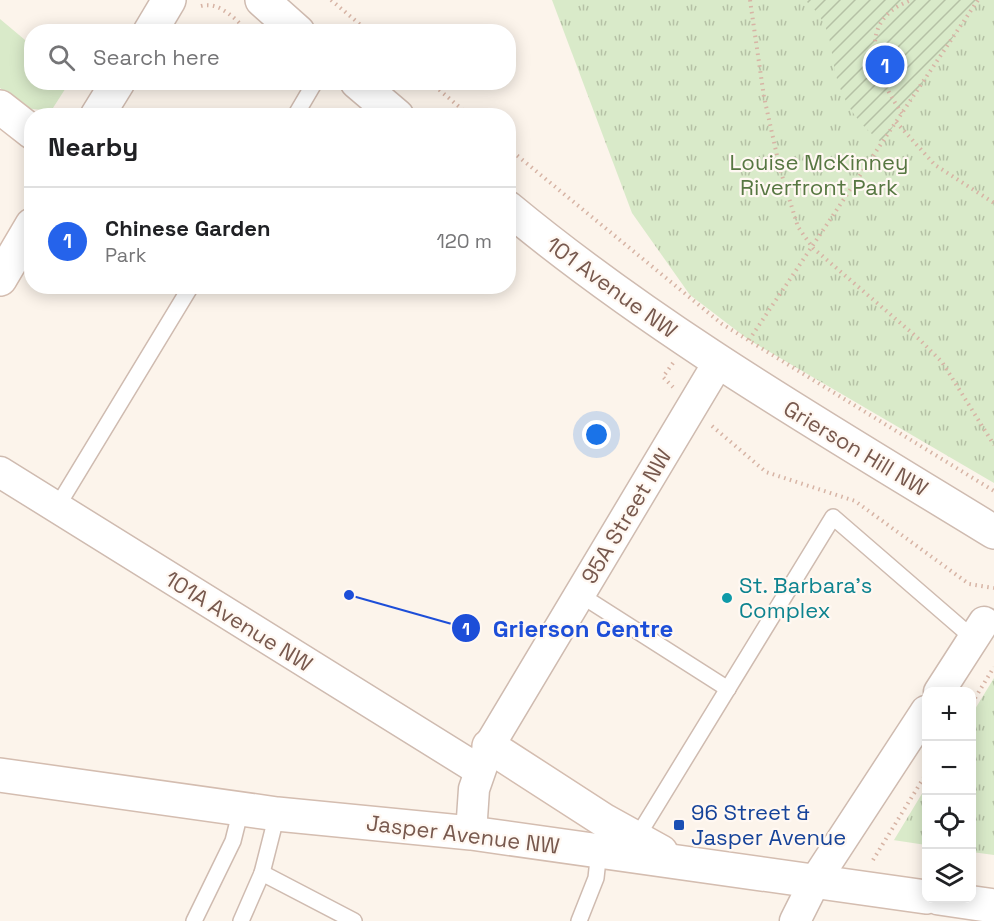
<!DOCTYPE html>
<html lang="en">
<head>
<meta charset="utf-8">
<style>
  body { margin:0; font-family:"Space Grotesk",sans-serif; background:#f2f2f2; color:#202124 }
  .controls { position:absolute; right:18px; bottom:18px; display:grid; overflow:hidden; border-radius:12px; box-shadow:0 3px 15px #0003 }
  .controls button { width:54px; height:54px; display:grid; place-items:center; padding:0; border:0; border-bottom:2px solid #e0e0e0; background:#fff; color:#202124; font:30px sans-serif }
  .you { position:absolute; left:597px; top:435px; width:21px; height:21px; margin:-15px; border:4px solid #fff; border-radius:50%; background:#1a73e8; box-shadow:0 0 0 9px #1a73e833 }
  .badge { display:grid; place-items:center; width:39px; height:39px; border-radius:50%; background:#2563eb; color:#fff; font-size:20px; font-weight:700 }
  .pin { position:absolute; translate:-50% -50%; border:3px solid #fff; box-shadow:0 2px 6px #0006 }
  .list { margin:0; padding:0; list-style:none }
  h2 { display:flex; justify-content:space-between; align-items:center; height:78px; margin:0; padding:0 24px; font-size:26px }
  h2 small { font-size:20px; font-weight:400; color:#757577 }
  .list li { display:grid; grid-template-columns:39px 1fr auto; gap:18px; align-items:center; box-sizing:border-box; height:108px; padding:0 24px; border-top:2px solid #e0e0e0 }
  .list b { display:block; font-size:22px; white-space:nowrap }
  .list p { margin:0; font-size:20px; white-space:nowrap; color:#757577 }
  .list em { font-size:20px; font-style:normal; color:#757577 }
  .icon { flex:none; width:33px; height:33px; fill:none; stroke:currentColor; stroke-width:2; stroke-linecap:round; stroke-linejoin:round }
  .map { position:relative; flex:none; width:994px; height:921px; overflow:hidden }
  .search { position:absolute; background:#fff; box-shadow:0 3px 15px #0003; left:24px; top:24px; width:492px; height:66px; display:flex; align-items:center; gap:15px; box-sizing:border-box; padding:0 21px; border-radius:24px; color:#757577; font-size:22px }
  .panel { position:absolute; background:#fff; box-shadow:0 3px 15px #0003; left:24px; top:108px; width:492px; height:186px; border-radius:24px }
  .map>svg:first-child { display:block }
</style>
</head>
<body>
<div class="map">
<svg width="994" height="921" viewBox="0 0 994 921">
  <defs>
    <pattern id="park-tufts" width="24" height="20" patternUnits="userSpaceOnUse" patternTransform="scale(1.5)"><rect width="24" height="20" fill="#d9eac9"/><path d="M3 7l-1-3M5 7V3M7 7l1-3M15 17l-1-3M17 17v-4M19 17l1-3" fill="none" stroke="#b5c1a5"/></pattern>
    <pattern id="garden-furrows" width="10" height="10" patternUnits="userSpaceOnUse" patternTransform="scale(1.5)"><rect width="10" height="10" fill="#d9eac9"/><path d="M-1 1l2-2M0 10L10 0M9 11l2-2" fill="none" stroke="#b5c1a5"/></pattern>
  </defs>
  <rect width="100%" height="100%" fill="#fcf4eb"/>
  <!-- grass -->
  <polygon fill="#d9eac9" points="0,19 31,45 32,82 69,83 51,111 24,108 0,88"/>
  <!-- park -->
  <g fill="url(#park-tufts)">
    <polygon points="552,0 994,0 994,483 749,340 690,295 632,213"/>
    <polygon points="994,678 994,855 972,852 972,714"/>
    <polygon points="926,787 926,845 893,840 894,840"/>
  </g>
  <!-- garden -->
  <path fill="url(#garden-furrows)" d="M805,0H978L882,143C863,127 849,112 840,88C827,53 838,29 805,0Z"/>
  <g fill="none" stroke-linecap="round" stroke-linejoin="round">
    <!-- service casing -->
    <g stroke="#cfbbb0" stroke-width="18">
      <g id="service">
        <polyline points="295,116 315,82"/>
        <polyline points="57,507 191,286"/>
        <polyline points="579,594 728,689"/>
        <polyline points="277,814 262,873 354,921"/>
        <polyline points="634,842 833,517 974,639"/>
        <polyline points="194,921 233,841 241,809"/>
        <polyline points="241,921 262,873"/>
        <polyline points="579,921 596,878 599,850"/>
      </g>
    </g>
    <!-- minor casing -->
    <g stroke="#cfbbb0" stroke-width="33">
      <g id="minor">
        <polyline points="0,472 479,770"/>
        <polyline points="939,692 984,622"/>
        <polyline points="471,833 474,789 489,746 718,363"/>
        <polyline points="795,921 815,881 926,711"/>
      </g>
    </g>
    <!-- tertiary casing -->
    <g stroke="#cfbbb0" stroke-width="36">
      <g id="tertiary">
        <polyline points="262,0 298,32"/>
        <polyline points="150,32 169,0"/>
        <polyline points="357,82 397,116"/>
        <polyline points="97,116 118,82"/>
        <path d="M508,208C659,333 828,430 994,532"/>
      </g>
    </g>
    <!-- secondary casing -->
    <g stroke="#d4bdb0" stroke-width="36">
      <g id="secondary">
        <polyline points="0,107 32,132"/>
        <polyline points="0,279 32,225"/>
        <polyline points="489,746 605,821 661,852"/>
        <polyline points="0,775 277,814 471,833 926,897"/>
        <polyline points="939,898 994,906"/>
      </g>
    </g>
    <!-- path -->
    <g stroke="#d7b4a5" stroke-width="4" stroke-dasharray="1.5 4.5" stroke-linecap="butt">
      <polyline points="331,0 369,32"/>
      <polyline points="750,0 764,97 780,169 798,227 813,248 919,339 942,362 994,445"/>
      <path d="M201,6C220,1 236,20 249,32"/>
      <polyline points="430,82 470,116"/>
      <path d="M902,113C884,88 860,42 887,15C893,8 902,4 911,0"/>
      <polyline points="896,122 935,165 994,203"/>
      <polyline points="508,148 722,324 994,491"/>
      <polyline points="749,340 978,0"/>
      <polyline points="673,363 663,377 673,387"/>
      <polyline points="712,426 766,472 855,501 969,584 994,588"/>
      <polyline points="972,703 994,667"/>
      <polyline points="873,860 926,774"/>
    </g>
    <!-- service -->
    <use href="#service" stroke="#fff" stroke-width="15"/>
    <!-- minor -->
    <use href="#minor" stroke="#fff" stroke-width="30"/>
    <!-- tertiary -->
    <use href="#tertiary" stroke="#fff" stroke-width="33"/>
    <!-- secondary -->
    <use href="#secondary" stroke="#fff" stroke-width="33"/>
  </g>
  <!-- markers -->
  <circle fill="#0f9aa8" stroke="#fff8f2" stroke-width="2" cx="727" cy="598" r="6"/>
  <rect fill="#1a4fb4" stroke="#fff8f2" stroke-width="2" x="673" y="819" width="12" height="12" rx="3"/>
  <g text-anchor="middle" stroke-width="4.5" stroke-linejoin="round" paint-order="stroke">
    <!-- park labels -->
    <g font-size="22" fill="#577742" stroke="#fff8f2">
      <text x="819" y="170">Louise McKinney<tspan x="819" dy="25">Riverfront Park</tspan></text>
    </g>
    <!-- street labels -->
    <g font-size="22" fill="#78594e" stroke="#fff8f2">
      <text transform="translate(612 287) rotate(36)" y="8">101 Avenue NW</text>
      <text transform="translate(856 448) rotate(31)" y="8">Grierson Hill NW</text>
      <text transform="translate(626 516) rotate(-59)" y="8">95A Street NW</text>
      <text transform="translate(239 621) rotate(32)" y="8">101A Avenue NW</text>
      <text transform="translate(463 834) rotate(7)" y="8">Jasper Avenue NW</text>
    </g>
    <!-- culture labels -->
    <g font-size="22" fill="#0d838f" stroke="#fff8f2" text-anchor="start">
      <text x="739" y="593">St. Barbara's<tspan x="739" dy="25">Complex</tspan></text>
    </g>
    <!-- transit labels -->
    <g font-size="22" fill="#164399" stroke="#fff8f2" text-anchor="start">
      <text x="691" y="820">96 Street &amp;<tspan x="691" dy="25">Jasper Avenue</tspan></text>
    </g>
  </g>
  <!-- callouts -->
  <path fill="none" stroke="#1d4ed8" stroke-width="2" d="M349 595L466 628"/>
  <g fill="#1d4ed8" stroke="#fff8f2" stroke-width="2">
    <circle cx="349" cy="595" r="6"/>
    <circle cx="466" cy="628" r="15"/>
  </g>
  <g font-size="18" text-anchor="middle" font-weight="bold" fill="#fff">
    <text x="466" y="635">1</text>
  </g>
  <g font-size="24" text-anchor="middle" font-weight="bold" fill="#1d4ed8" stroke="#fff8f2" stroke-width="4.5" stroke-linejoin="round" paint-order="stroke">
    <text x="583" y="637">Grierson Centre</text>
  </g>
</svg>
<div class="controls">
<button>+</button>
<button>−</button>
<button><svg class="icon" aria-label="locate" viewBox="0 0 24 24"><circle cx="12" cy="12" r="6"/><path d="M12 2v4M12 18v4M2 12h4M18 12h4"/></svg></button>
<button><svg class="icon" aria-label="layers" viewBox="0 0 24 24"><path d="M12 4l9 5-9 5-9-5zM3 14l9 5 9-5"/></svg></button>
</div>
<div class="you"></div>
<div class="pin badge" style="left:885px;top:65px">1</div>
<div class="search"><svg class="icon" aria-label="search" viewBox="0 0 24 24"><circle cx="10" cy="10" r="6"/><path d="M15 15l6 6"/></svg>Search here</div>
<section class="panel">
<h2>Nearby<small></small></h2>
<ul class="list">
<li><span class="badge">1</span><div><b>Chinese Garden</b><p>Park</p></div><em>120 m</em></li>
</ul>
</section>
</div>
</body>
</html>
